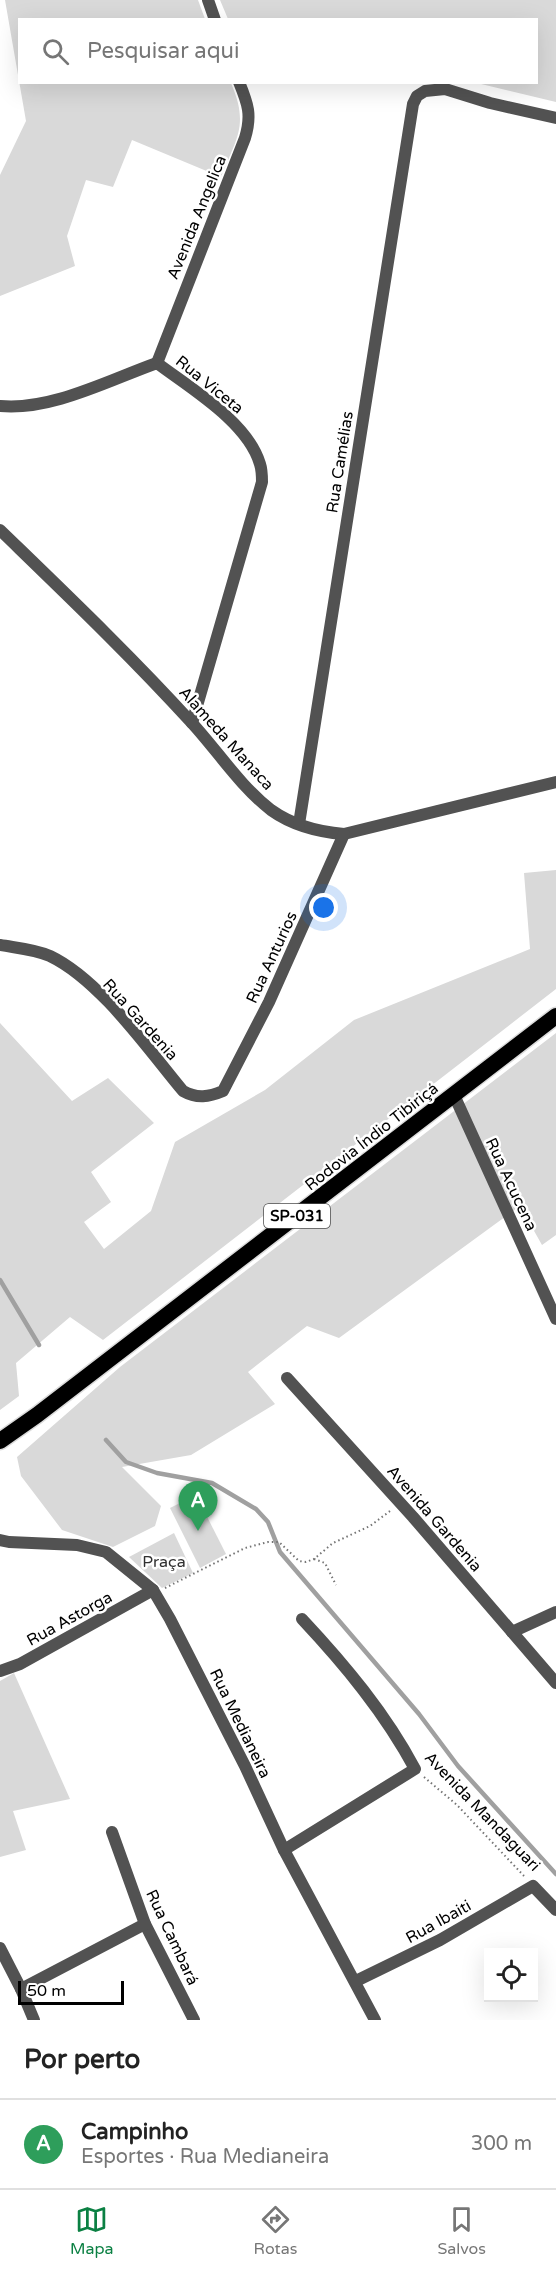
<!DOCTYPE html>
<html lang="pt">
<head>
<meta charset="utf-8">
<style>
  body { margin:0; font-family:"Varela Round",sans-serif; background:#f2f2f2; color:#222 }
  .controls { position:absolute; right:18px; bottom:18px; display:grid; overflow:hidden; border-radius:0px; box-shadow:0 6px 24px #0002 }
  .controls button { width:54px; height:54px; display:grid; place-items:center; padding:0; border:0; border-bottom:2px solid #e0e0e0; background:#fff; color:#222; font:30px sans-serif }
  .scale { position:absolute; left:18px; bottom:15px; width:106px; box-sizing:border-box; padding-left:6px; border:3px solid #000; border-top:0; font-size:16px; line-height:21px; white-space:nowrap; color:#000; -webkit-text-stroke:4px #fff; paint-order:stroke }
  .you { position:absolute; left:324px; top:908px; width:21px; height:21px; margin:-15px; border:4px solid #fff; border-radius:50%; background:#1a73e8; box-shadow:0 0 0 9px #1a73e833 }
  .badge { display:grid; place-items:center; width:39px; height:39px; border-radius:50%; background:#0b8043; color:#fff; font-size:20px; font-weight:700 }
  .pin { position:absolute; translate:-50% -50px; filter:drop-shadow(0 2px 3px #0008) }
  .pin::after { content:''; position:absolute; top:32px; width:21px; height:18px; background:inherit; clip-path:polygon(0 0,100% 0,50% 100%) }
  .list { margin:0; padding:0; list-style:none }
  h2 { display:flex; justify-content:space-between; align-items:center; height:78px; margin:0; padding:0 24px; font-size:26px }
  h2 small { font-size:20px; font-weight:400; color:#767676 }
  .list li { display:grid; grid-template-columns:39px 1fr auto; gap:18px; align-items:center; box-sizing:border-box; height:90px; padding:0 24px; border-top:2px solid #e0e0e0 }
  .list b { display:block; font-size:22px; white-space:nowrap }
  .list p { margin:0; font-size:20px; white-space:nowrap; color:#767676 }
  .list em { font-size:20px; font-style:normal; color:#767676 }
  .icon { flex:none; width:33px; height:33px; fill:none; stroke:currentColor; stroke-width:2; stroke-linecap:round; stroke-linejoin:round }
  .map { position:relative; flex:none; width:556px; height:2020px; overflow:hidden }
  .search { position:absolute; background:#fff; box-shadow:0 6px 24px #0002; left:18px; right:18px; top:18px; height:66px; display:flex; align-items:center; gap:15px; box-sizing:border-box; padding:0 21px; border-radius:0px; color:#767676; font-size:22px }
  .sheet { height:168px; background:#fff }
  nav { display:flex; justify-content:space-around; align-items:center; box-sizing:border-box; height:84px; border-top:2px solid #e0e0e0; background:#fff; font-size:16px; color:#767676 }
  nav a { display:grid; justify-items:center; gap:3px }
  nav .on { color:#0b8043 }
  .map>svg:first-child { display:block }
</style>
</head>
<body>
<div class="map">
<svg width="556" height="2020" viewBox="0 0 556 2020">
  <rect width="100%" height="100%" fill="#fff"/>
  <!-- green -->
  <g fill="#d9d9d9">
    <path d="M5,0H198L205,19L20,20V82L231,83C249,125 237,137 221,177L132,140L113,187L86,180L67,236L75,266L0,296V175L26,121Z"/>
    <polygon points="220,0 556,0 556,102 477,83 536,82 536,20 228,19"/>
    <polygon points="556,870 556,989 103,1340 70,1317 16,1363 19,1396 0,1410 0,1023 72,1101 108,1078 154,1123 91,1172 111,1202 84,1222 104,1249 151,1211 175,1142 265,1090 354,1020 530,949 524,873"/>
    <polygon points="556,1033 556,1235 542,1245 520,1206 339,1338 307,1326 248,1372 275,1404 191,1455 122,1467 161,1506 155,1526 113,1547 62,1530 21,1476 17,1457 120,1367"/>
    <polygon points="196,1495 226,1554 200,1568 170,1508"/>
    <polygon points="174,1533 193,1573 162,1588 129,1557"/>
    <polygon points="14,1673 70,1799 13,1811 26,1850 0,1857 0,1681"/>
  </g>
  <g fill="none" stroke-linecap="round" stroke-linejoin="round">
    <!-- stream -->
    <g stroke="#a0a0a0" stroke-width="4.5">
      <polyline points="0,1280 39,1345"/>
      <polyline points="106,1440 126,1462 157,1473 212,1483 256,1509 268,1522 280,1552 419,1714 458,1766 556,1874"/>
    </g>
    <!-- trunk casing -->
    <g stroke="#dbdbdb" stroke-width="19">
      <polyline id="trunk" points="0,1441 37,1415 556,1016"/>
    </g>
    <!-- path -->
    <g stroke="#747474" stroke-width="2" stroke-dasharray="1.5 3" stroke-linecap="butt">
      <polyline points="314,1559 325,1563 336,1585"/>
      <polyline points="165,1588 245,1548 268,1542 279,1542 299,1561 306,1562 314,1559 333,1543 370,1526 390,1511"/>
      <polyline points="424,1777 457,1805 524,1876"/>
    </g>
    <!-- minor -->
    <g stroke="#525252" stroke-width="12">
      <polyline points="208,0 215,20"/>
      <path d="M157,363L245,138C252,115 248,104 239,82"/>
      <path d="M0,406C51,411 109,380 157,363C190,388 248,422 260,464C262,470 262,476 262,482L192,723"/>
      <path d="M0,530C65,593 130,655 191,722C217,750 240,786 271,810C292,825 319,832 344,834L556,782"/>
      <polyline points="299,824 413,104 417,96 425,91 445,89 490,103 556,118"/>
      <path d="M0,945C17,948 34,949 50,956C100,980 147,1048 183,1091C197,1099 209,1097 223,1091L269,1002L344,834"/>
      <polyline points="454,1095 556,1319"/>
      <polyline points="287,1378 413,1517 556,1683"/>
      <polyline points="0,1540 9,1542 77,1545 106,1552 153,1590 170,1619 245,1766 284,1850 375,2020"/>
      <polyline points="512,1632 556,1612"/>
      <polyline points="0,1671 20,1664 153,1590"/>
      <polyline points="112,1832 145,1924 194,2020"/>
      <path d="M284,1850L415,1769C385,1713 345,1665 302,1619"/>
      <polyline points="0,1948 21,1989 34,2020"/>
      <polyline points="356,1981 440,1940 533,1886 556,1910"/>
      <polyline points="21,1989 145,1924"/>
    </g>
    <!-- trunk -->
    <use href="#trunk" stroke="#000" stroke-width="16"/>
  </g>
  <g text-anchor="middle" stroke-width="5" stroke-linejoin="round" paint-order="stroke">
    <!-- shield labels -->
    <rect fill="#fff" stroke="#4c4c4c" stroke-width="1.5" x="264" y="1204" width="66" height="24" rx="4.5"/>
    <g font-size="15" font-weight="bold" fill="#000">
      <text x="297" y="1221">SP-031</text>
    </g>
    <!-- street labels -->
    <g font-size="16" fill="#000" stroke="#fff">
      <text transform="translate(196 217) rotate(-68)" y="6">Avenida Angelica</text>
      <text transform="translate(210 384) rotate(39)" y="6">Rua Viceta</text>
      <text transform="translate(339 462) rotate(-81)" y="6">Rua Camélias</text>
      <text transform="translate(227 738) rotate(48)" y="6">Alameda Manaca</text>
      <text transform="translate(271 957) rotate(-65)" y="6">Rua Anturios</text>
      <text transform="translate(141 1019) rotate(48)" y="6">Rua Gardenia</text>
      <text transform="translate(371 1136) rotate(-38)" y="6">Rodovia Índio Tibiriçá</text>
      <text transform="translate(512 1184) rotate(65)" y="6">Rua Acucena</text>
      <text transform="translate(435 1518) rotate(49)" y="6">Avenida Gardenia</text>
      <text transform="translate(69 1618) rotate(-29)" y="6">Rua Astorga</text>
      <text transform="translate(241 1723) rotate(64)" y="6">Rua Medianeira</text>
      <text transform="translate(483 1811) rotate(46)" y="6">Avenida Mandaguari</text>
      <text transform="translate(438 1921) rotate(-29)" y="6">Rua Ibaiti</text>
      <text transform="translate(173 1937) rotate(65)" y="6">Rua Cambará</text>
    </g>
    <!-- park labels -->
    <g font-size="16" fill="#303030" stroke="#fff">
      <text x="164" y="1567">Praça</text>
    </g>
  </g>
</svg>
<div class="controls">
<button><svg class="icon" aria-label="locate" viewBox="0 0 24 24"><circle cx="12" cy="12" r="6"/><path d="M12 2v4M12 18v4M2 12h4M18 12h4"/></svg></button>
</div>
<div class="scale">50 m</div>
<div class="you"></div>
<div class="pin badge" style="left:198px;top:1531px;background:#2e9e5b">A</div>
<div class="search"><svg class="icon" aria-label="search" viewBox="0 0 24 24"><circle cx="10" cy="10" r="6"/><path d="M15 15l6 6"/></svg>Pesquisar aqui</div>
</div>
<section class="sheet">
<h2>Por perto<small></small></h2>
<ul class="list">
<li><span class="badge" style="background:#2e9e5b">A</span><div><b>Campinho</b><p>Esportes · Rua Medianeira</p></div><em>300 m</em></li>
</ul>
</section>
<nav>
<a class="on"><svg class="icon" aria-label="map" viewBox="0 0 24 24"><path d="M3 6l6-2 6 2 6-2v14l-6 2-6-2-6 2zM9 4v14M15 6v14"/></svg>Mapa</a>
<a><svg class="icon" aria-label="directions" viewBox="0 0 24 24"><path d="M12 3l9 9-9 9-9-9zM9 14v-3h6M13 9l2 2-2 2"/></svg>Rotas</a>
<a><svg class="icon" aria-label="saved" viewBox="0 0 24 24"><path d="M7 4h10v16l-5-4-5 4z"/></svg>Salvos</a>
</nav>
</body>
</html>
